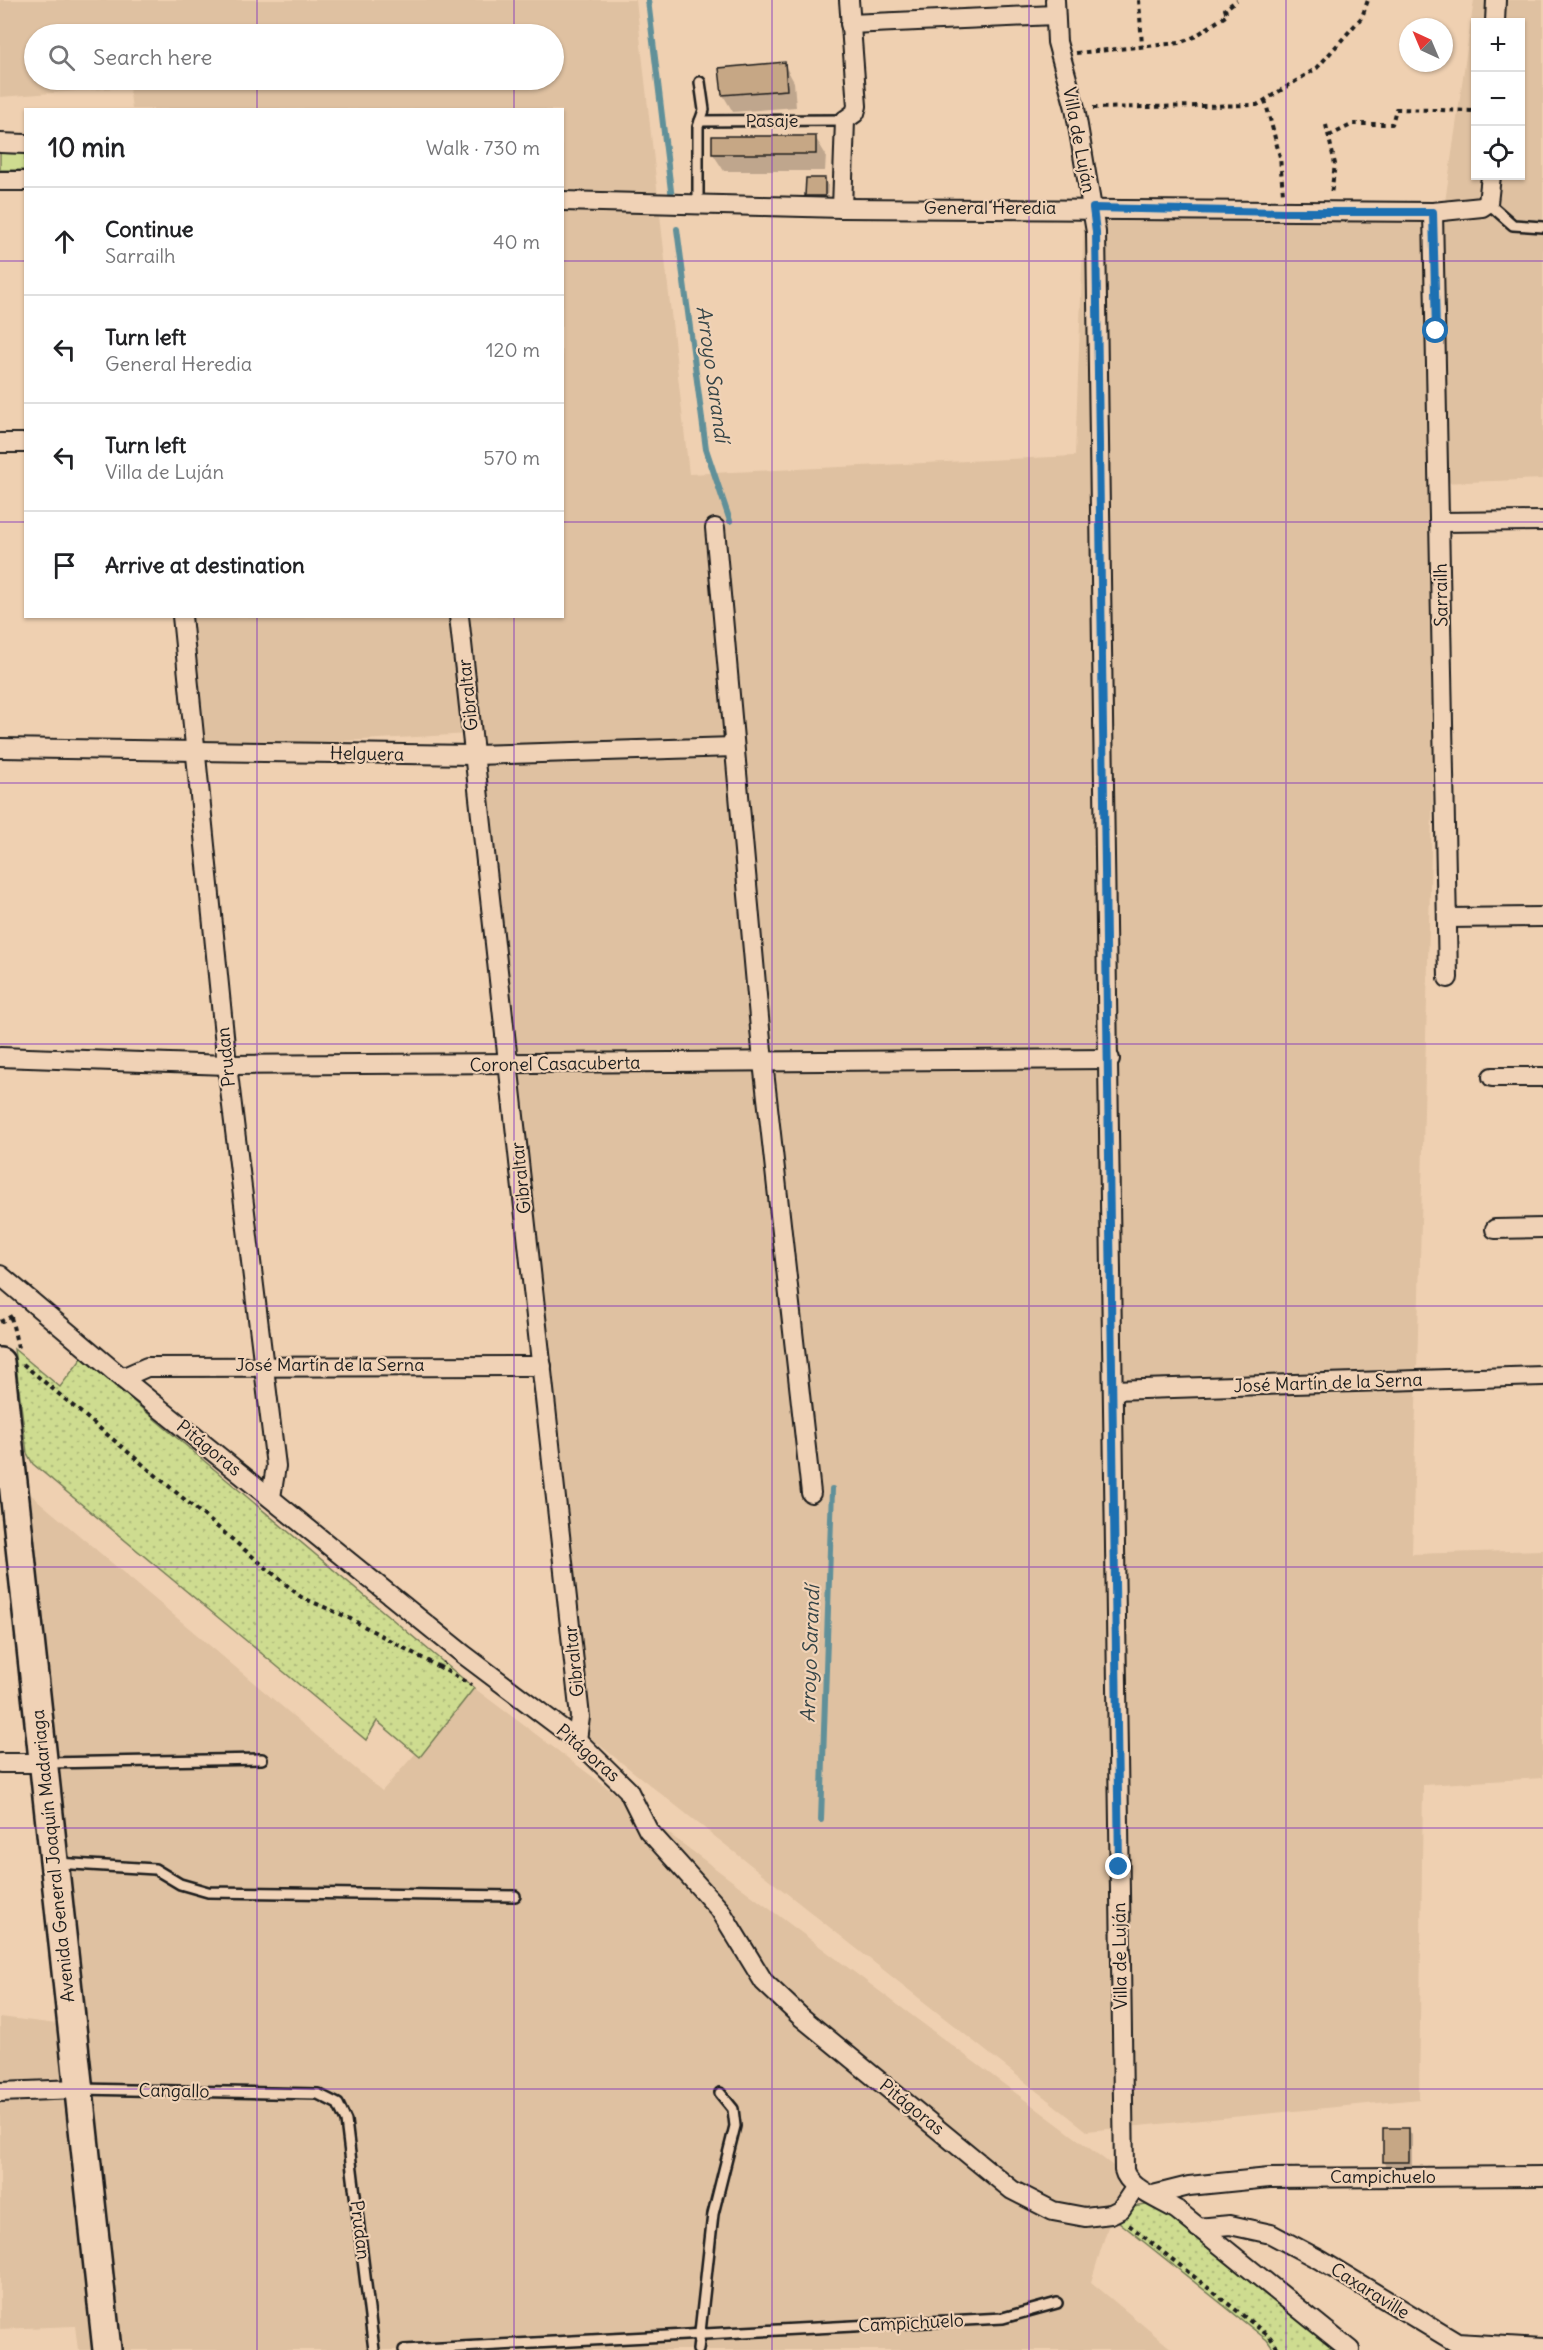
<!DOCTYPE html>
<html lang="en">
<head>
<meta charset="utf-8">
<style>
  body { margin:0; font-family:Delius,sans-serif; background:#f6f6f6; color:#202124 }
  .controls { position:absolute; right:18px; top:18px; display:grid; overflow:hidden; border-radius:0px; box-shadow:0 2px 4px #0004 }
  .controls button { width:54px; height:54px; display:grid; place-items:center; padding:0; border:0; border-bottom:2px solid #e0e0e0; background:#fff; color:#202124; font:30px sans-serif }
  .compass { position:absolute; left:1399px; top:18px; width:54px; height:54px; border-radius:50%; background:#fff; box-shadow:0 2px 4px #0004; rotate:316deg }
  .stop { position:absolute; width:18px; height:18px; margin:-14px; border:4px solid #1f6fb2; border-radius:50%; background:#fff }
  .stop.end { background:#1f6fb2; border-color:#fff; box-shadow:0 2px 6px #0008 }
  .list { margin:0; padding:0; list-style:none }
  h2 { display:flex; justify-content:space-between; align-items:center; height:78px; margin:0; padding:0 24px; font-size:26px }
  h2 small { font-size:20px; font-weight:400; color:#757577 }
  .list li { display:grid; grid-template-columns:39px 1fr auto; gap:18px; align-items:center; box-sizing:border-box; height:108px; padding:0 24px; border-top:2px solid #e0e0e0 }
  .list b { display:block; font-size:22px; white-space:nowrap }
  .list p { margin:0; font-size:20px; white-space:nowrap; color:#757577 }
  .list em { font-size:20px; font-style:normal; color:#757577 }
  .icon { flex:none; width:33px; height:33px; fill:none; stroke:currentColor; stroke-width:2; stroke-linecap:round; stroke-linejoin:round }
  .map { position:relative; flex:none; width:1543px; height:2350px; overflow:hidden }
  .search { position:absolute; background:#fff; box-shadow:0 2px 4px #0004; left:24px; top:24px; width:540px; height:66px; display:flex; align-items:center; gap:15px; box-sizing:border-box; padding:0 21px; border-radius:33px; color:#757577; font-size:22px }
  .panel { position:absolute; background:#fff; box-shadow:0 2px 4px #0004; left:24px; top:108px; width:540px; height:510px; border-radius:0px }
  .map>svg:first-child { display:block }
</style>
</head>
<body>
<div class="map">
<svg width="1543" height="2350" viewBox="0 0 1543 2350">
  <defs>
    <pattern id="park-dots" width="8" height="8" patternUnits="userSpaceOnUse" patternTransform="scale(1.5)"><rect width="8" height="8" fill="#cedc90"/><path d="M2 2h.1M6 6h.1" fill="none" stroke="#b0bc7c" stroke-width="1.8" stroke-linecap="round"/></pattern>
  </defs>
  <rect width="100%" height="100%" fill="#efd0b1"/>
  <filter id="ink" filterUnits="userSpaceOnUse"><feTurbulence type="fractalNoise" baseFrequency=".0167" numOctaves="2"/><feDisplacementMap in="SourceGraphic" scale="12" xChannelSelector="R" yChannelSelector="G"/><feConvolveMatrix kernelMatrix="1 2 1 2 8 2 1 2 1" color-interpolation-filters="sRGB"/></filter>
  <g filter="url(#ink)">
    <!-- built -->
    <g fill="#dfc1a1" fill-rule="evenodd">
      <path d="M0,0H636L689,474L1075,456L1084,219L1442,223L1474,0H1543V479L1441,483L1412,1554L1543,1550V1778L1423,1785L1419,2099L1087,2131L569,1721L470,734L199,749L185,617L562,616V110L132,109L129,87L0,97ZM1476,22H1520V176H1476ZM34,34H554V80H34Z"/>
      <polygon points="10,1477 382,1791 474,1688 1124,2174 1091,2282 1173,2350 78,2350 75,2326 0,2329 0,2017 57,2024"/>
    </g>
    <!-- grass -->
    <polygon fill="#cedc90" stroke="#757c56" stroke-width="1.5" points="0,153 25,154 25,170 0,170"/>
    <!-- park -->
    <g fill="url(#park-dots)" stroke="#757c56" stroke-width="1.5">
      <polygon points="14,1349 60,1387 82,1358 474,1688 420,1757 377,1721 366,1740 33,1464 27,1453"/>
      <polygon points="1152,2204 1163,2209 1338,2350 1274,2350 1267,2340 1119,2222 1134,2207"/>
    </g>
    <!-- shadow -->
    <g fill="#0003">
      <polygon points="784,64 794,82 796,107 733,112 723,95"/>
      <polygon points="815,137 826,155 825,171 724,171 713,154"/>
      <polygon points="824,180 828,185 827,201 810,201 806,195"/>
      <polygon points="1408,2129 1412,2135 1412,2167 1387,2167 1384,2161"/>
    </g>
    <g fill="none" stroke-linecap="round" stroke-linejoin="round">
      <!-- stream -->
      <g stroke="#619099" stroke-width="6">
        <polyline points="648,0 672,199"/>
        <polyline points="677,229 706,449 730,521"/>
        <polyline points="821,1820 832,1489"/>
      </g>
    </g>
    <!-- building -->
    <g fill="#c6a785" stroke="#1c1c1c" stroke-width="1.5">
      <polygon points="785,62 787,90 722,95 719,68"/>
      <rect x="712" y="136" width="104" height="18"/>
      <polygon points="806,178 825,178 825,196 805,196"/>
      <rect x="1383" y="2128" width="26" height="34"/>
    </g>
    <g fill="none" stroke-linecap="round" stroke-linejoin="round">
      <!-- lane casing -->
      <g stroke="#1c1c1c" stroke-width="14">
        <g id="lane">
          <polyline points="700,121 845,120"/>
          <polyline points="1488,203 1513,225 1543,227"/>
          <polyline points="698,204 698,127 704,110 700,82"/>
          <polyline points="46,1763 262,1759"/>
          <polyline points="56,1863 155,1869 180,1884 208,1892 515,1896"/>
          <polyline points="81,2089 318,2094 338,2104 346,2121 374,2350"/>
          <polyline points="404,2350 1003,2318 1057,2303"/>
          <polyline points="698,2350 713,2214 735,2126 733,2109 720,2093"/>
        </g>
      </g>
      <!-- street casing -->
      <g stroke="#1c1c1c" stroke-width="22">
        <g id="street">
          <path d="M1055,0L1057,42L1075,108L1096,232L1124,2170C1128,2188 1161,2200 1177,2210L1350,2350"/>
          <polyline points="1495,22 1496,0"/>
          <polyline points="850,24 1055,15"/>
          <polyline points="0,143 26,144"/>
          <polyline points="0,181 26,181"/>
          <polyline points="562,201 842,208 1433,212 1482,207 1488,203 1491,176"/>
          <polyline points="842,208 845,120 855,113 857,106 849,0"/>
          <polyline points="1433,212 1448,978"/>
          <polyline points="0,443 26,443"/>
          <polyline points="1439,522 1543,521"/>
          <polyline points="715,528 763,1062 811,1493"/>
          <polyline points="182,616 227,1065 276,1466 271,1497"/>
          <polyline points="459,616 580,1717 577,1740"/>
          <polyline points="0,748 474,755 734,747"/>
          <polyline points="1447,918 1543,917"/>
          <polyline points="0,1057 227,1065 1110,1059"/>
          <polyline points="1492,1077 1543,1077"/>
          <polyline points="1495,1229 1543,1228"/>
          <polyline points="0,1275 122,1378 463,1654 577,1740 628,1790 648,1830 720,1910 764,1982 800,2016 1012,2190 1053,2211 1085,2217 1111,2214 1121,2209 1135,2188"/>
          <polyline points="122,1378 147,1367 542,1366"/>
          <polyline points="1113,1390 1543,1376"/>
          <polyline points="0,1763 43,1763"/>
          <polyline points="0,2092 78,2089"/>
          <polyline points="1153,2195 1189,2186 1269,2178 1543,2176"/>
          <polyline points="1198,2228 1230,2225 1271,2234 1320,2260 1457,2343 1543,2348"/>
        </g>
      </g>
      <!-- secondary casing -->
      <g stroke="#1c1c1c" stroke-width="32">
        <polyline id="secondary" points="0,1362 107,2350"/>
      </g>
      <!-- path -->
      <g stroke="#1c1c1c" stroke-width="4" stroke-dasharray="4.5 4.5" stroke-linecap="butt">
        <polyline points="1139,0 1142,46"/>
        <polyline points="1076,53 1179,43 1194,37 1227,15 1225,9 1237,0"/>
        <polyline points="1265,100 1280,157 1283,194"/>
        <polyline points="1093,108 1257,105 1317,68 1362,17 1368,0"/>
        <polyline points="1326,125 1335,164 1331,195"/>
        <polyline points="1329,136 1353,124 1392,124 1396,109 1476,111"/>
        <polyline points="11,1317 18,1348"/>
        <polyline points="0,1322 12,1316"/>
        <polyline points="23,1364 301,1597 347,1617 437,1666 445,1663"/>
        <polyline points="438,1666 471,1685"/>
        <polyline points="1129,2225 1270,2337 1279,2350"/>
      </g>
      <!-- lane -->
      <use href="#lane" stroke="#f0d2b6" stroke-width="9"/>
      <!-- street -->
      <use href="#street" stroke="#f0d2b6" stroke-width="18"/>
      <!-- secondary -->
      <use href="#secondary" stroke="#f0d2b6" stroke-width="27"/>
    </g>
  </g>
  <g fill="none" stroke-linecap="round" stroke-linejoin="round" filter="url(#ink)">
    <!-- route -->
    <polyline stroke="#1f6fb2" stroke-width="8" points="1119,1867 1096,232 1093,208 1284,212 1433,212 1436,331"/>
  </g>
  <!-- grid -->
  <path fill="none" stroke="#7b2cbf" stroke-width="1.5" stroke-opacity="0.55" d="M257,0V34M514,0V34M772,0V2350M1029,0V2350M1286,0V2350M257,80V110M514,80V110M0,261H26M562,261H1543M0,522H26M562,522H1543M257,616V2350M514,616V2350M0,783H1543M0,1044H1543M0,1306H1543M0,1567H1543M0,1828H1543M0,2089H1543"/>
  <g text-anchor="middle" stroke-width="4.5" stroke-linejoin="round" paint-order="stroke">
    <!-- street labels -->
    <g font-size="18" fill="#1c1c1c" stroke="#f0d2b6">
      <text x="772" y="127">Pasaje</text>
      <text transform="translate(1079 140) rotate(79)" y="6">Villa de Luján</text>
      <text x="990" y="214">General Heredia</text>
      <text transform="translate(1441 595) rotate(-91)" y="6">Sarrailh</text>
      <text transform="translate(468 695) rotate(-96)" y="6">Gibraltar</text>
      <text transform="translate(367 754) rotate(1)" y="6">Helguera</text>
      <text transform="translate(226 1057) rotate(-96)" y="6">Prudan</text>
      <text transform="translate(555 1064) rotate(-1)" y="6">Coronel Casacuberta</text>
      <text transform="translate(521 1178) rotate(-96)" y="6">Gibraltar</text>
      <text x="330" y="1371">José Martín de la Serna</text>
      <text transform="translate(1328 1383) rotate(-2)" y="6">José Martín de la Serna</text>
      <text transform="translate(209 1448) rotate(39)" y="6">Pitágoras</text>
      <text transform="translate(574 1661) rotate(-96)" y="6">Gibraltar</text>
      <text transform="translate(588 1753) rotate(41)" y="6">Pitágoras</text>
      <text transform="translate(53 1856) rotate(-96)" y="6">Avenida General Joaquín Madariaga</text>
      <text transform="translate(1120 1956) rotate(-91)" y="6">Villa de Luján</text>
      <text transform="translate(174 2091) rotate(1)" y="6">Cangallo</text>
      <text transform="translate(912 2107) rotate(39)" y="6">Pitágoras</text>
      <text x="1383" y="2183">Campichuelo</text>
      <text transform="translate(360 2230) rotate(83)" y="6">Prudan</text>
      <text transform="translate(1370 2291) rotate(32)" y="6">Caxaraville</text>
      <text transform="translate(911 2323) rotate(-3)" y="6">Campichuelo</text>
    </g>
    <!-- water labels -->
    <g font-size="20" font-style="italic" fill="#334346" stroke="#f0d2b6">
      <text transform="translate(713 374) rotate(82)" y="7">Arroyo Sarandí</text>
      <text transform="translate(810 1654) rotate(-88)" y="7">Arroyo Sarandí</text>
    </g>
  </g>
</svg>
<div class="controls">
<button>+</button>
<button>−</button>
<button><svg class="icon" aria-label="locate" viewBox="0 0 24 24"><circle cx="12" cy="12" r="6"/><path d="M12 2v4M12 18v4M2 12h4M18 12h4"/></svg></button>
</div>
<svg class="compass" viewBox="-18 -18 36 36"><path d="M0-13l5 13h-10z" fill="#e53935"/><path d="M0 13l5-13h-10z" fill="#757577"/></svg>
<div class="stop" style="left:1436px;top:331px"></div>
<div class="stop end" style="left:1119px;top:1867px"></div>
<div class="search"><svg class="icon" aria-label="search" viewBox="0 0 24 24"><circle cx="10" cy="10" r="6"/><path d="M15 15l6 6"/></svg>Search here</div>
<section class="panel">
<h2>10 min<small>Walk · 730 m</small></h2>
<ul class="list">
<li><svg class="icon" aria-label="ahead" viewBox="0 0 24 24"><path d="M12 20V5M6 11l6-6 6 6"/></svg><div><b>Continue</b><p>Sarrailh</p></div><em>40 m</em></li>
<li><svg class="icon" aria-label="left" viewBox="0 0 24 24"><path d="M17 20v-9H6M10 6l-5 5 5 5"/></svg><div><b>Turn left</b><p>General Heredia</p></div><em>120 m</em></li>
<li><svg class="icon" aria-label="left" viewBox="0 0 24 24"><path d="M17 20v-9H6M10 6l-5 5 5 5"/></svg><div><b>Turn left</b><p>Villa de Luján</p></div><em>570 m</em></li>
<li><svg class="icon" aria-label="arrive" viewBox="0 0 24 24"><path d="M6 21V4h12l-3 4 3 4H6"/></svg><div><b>Arrive at destination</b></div></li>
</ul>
</section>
</div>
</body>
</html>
